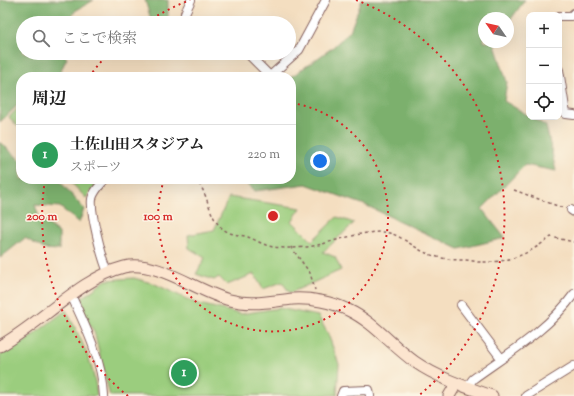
<!DOCTYPE html>
<html lang="ja">
<head>
<meta charset="utf-8">
<style>
  body { margin:0; font-family:"Sorts Mill Goudy","Noto Serif JP",serif; background:#f2f2f2; color:#222 }
  .controls { position:absolute; right:12px; top:12px; display:grid; overflow:hidden; border-radius:8px; box-shadow:0 4px 16px #0002 }
  .controls button { width:36px; height:36px; display:grid; place-items:center; padding:0; border:0; border-bottom:1px solid #e0e0e0; background:#fff; color:#222; font:20px sans-serif }
  .compass { position:absolute; left:478px; top:12px; width:36px; height:36px; border-radius:50%; background:#fff; box-shadow:0 4px 16px #0002; rotate:304deg }
  .you { position:absolute; left:320px; top:161px; width:14px; height:14px; margin:-10px; border:3px solid #fff; border-radius:50%; background:#1a73e8; box-shadow:0 0 0 6px #1a73e833 }
  .badge { display:grid; place-items:center; width:26px; height:26px; border-radius:50%; background:#b5179e; color:#fff; font-size:13px; font-weight:700 }
  .pin { position:absolute; translate:-50% -50%; border:2px solid #fff; box-shadow:0 1px 4px #0006 }
  .list { margin:0; padding:0; list-style:none }
  h2 { display:flex; justify-content:space-between; align-items:center; height:52px; margin:0; padding:0 16px; font-size:17px }
  h2 small { font-size:13px; font-weight:400; color:#767676 }
  .list li { display:grid; grid-template-columns:26px 1fr auto; gap:12px; align-items:center; box-sizing:border-box; height:60px; padding:0 16px; border-top:1px solid #e0e0e0 }
  .list b { display:block; font-size:15px; white-space:nowrap }
  .list p { margin:0; font-size:13px; white-space:nowrap; color:#767676 }
  .list em { font-size:13px; font-style:normal; color:#767676 }
  .icon { flex:none; width:22px; height:22px; fill:none; stroke:currentColor; stroke-width:2; stroke-linecap:round; stroke-linejoin:round }
  .map { position:relative; flex:none; width:574px; height:396px; overflow:hidden }
  .search { position:absolute; background:#fff; box-shadow:0 4px 16px #0002; left:16px; top:16px; width:280px; height:44px; display:flex; align-items:center; gap:10px; box-sizing:border-box; padding:0 14px; border-radius:22px; color:#767676; font-size:15px }
  .panel { position:absolute; background:#fff; box-shadow:0 4px 16px #0002; left:16px; top:72px; width:280px; height:112px; border-radius:16px }
  .map>svg:first-child { display:block }
</style>
</head>
<body>
<div class="map">
<svg width="574" height="396" viewBox="0 0 574 396">
  <rect width="100%" height="100%" fill="#fcf5e5"/>
  <filter id="ink" filterUnits="userSpaceOnUse"><feTurbulence type="fractalNoise" baseFrequency=".025" numOctaves="2"/><feDisplacementMap in="SourceGraphic" scale="8" xChannelSelector="R" yChannelSelector="G"/><feConvolveMatrix kernelMatrix="1 2 1 2 8 2 1 2 1" color-interpolation-filters="sRGB"/></filter>
  <filter id="wash" filterUnits="userSpaceOnUse"><feTurbulence type="fractalNoise" baseFrequency=".012" numOctaves="4" result="noise"/><feDisplacementMap in="SourceGraphic" scale="16" xChannelSelector="R" yChannelSelector="G"/><feGaussianBlur stdDeviation="0.9" result="paint"/><feColorMatrix in="noise" values="0 0 0 0 0 0 0 0 0 0 0 0 0 0 0 0 0 1.4 0 .05"/><feComposite in="paint" operator="in"/></filter>
  <g filter="url(#wash)">
    <rect width="100%" height="100%" fill="#f4dec0"/>
    <!-- green -->
    <g fill="#9bcd7e" stroke="#727654">
      <polygon points="21,105 21,130 9,117"/>
      <polygon points="68,179 100,179 86,198"/>
      <polygon points="229,197 301,208 292,221 312,241 337,217 354,223 323,252 335,257 341,270 290,293 282,282 263,289 254,274 227,285 219,277 214,280 196,274 205,258 189,248 188,235 214,230"/>
      <polygon points="134,278 155,284 195,303 241,314 279,308 318,316 328,334 339,364 337,395 110,396 94,331 74,304 106,280"/>
      <path d="M66,310C81,339 94,363 97,396H0V355L23,343Z"/>
    </g>
    <!-- forest -->
    <g fill="#7cb06d" stroke="#63684c">
      <polygon points="0,0 94,0 75,11 68,23 23,23 23,53 62,53 67,58 61,70 61,77 21,77 21,102 0,122"/>
      <polygon points="145,0 168,0 168,23 152,23"/>
      <polygon points="362,0 525,0 508,23 508,18 484,18 484,42 494,42 507,82 504,101 546,126 556,171 525,165 482,209 505,238 459,249 365,205 306,184 255,191 240,179 291,179 291,77 332,48 350,31"/>
      <polygon points="0,142 21,161 21,179 58,179 84,209 79,223 60,207 35,205 39,217 59,233 59,250 44,249 25,238 0,258"/>
    </g>
  </g>
  <g filter="url(#ink)">
    <g fill="none" stroke-linecap="round" stroke-linejoin="round">
      <!-- street casing -->
      <g stroke="#86625f" stroke-width="10">
        <g id="street">
          <polyline points="559,16 571,16 574,13"/>
          <polyline points="184,23 185,13 191,0"/>
          <polyline points="247,53 270,76"/>
          <polyline points="559,70 566,114 574,115"/>
          <polyline points="269,77 299,50 326,0"/>
          <path d="M106,179C101,183 93,193 92,199C90,213 102,258 108,272"/>
          <polyline points="571,210 574,212"/>
          <path d="M71,295C86,327 102,360 104,396"/>
          <polyline points="461,305 501,358"/>
          <path d="M467,387L473,379C509,353 548,330 574,294"/>
          <polyline points="341,396 343,391 369,390 370,396"/>
          <polyline points="526,396 574,366"/>
        </g>
      </g>
      <!-- secondary casing -->
      <g stroke="#86625f" stroke-width="13">
        <g id="secondary">
          <path d="M0,346C40,324 81,278 124,267C157,259 199,293 230,300C252,306 271,301 293,299C311,298 332,302 348,310C374,322 392,346 415,362C438,378 466,387 492,396"/>
          <polyline points="449,396 456,384"/>
        </g>
      </g>
      <!-- path -->
      <g stroke="#86625f" stroke-width="1.5" stroke-dasharray="3 3" stroke-linecap="butt">
        <path d="M195,179C211,194 207,224 230,233C236,235 242,235 248,237C256,240 265,246 273,247C288,249 307,248 322,244C341,239 361,232 381,232C397,232 409,244 422,251C436,258 448,260 463,260C468,260 473,261 478,262C509,263 527,255 551,237L574,242"/>
        <polyline points="514,190 563,208"/>
        <polyline points="291,247 310,273 315,290"/>
      </g>
      <!-- street -->
      <use href="#street" stroke="#fff" stroke-width="8"/>
      <!-- secondary -->
      <use href="#secondary" stroke="#fce5cf" stroke-width="11"/>
    </g>
  </g>
  <!-- distance rings -->
  <g fill="none" stroke="#d62828" stroke-width="2" stroke-dasharray="2 4">
    <path d="M292 103A115 115 0 1 1 164 180"/>
    <path d="M128 396A231 231 0 0 1 45 180M89 77A231 231 0 0 1 108 54M147 22A231 231 0 0 1 190 0M356 0A231 231 0 0 1 418 396"/>
  </g>
  <circle cx="273" cy="216" r="6" fill="#d62828" stroke="#fcf5e5" stroke-width="2"/>
  <g font-size="12" text-anchor="middle" font-weight="bold" fill="#d62828" stroke="#fcf5e5" stroke-width="3" stroke-linejoin="round" paint-order="stroke">
    <text x="158" y="220">100 m</text>
    <text x="42" y="220">200 m</text>
  </g>
</svg>
<div class="controls">
<button>+</button>
<button>−</button>
<button><svg class="icon" aria-label="locate" viewBox="0 0 24 24"><circle cx="12" cy="12" r="6"/><path d="M12 2v4M12 18v4M2 12h4M18 12h4"/></svg></button>
</div>
<svg class="compass" viewBox="-18 -18 36 36"><path d="M0-13l5 13h-10z" fill="#e53935"/><path d="M0 13l5-13h-10z" fill="#767676"/></svg>
<div class="you"></div>
<div class="pin badge" style="left:184px;top:373px;background:#2e9e5b">1</div>
<div class="search"><svg class="icon" aria-label="search" viewBox="0 0 24 24"><circle cx="10" cy="10" r="6"/><path d="M15 15l6 6"/></svg>ここで検索</div>
<section class="panel">
<h2>周辺<small></small></h2>
<ul class="list">
<li><span class="badge" style="background:#2e9e5b">1</span><div><b>土佐山田スタジアム</b><p>スポーツ</p></div><em>220 m</em></li>
</ul>
</section>
</div>
</body>
</html>
